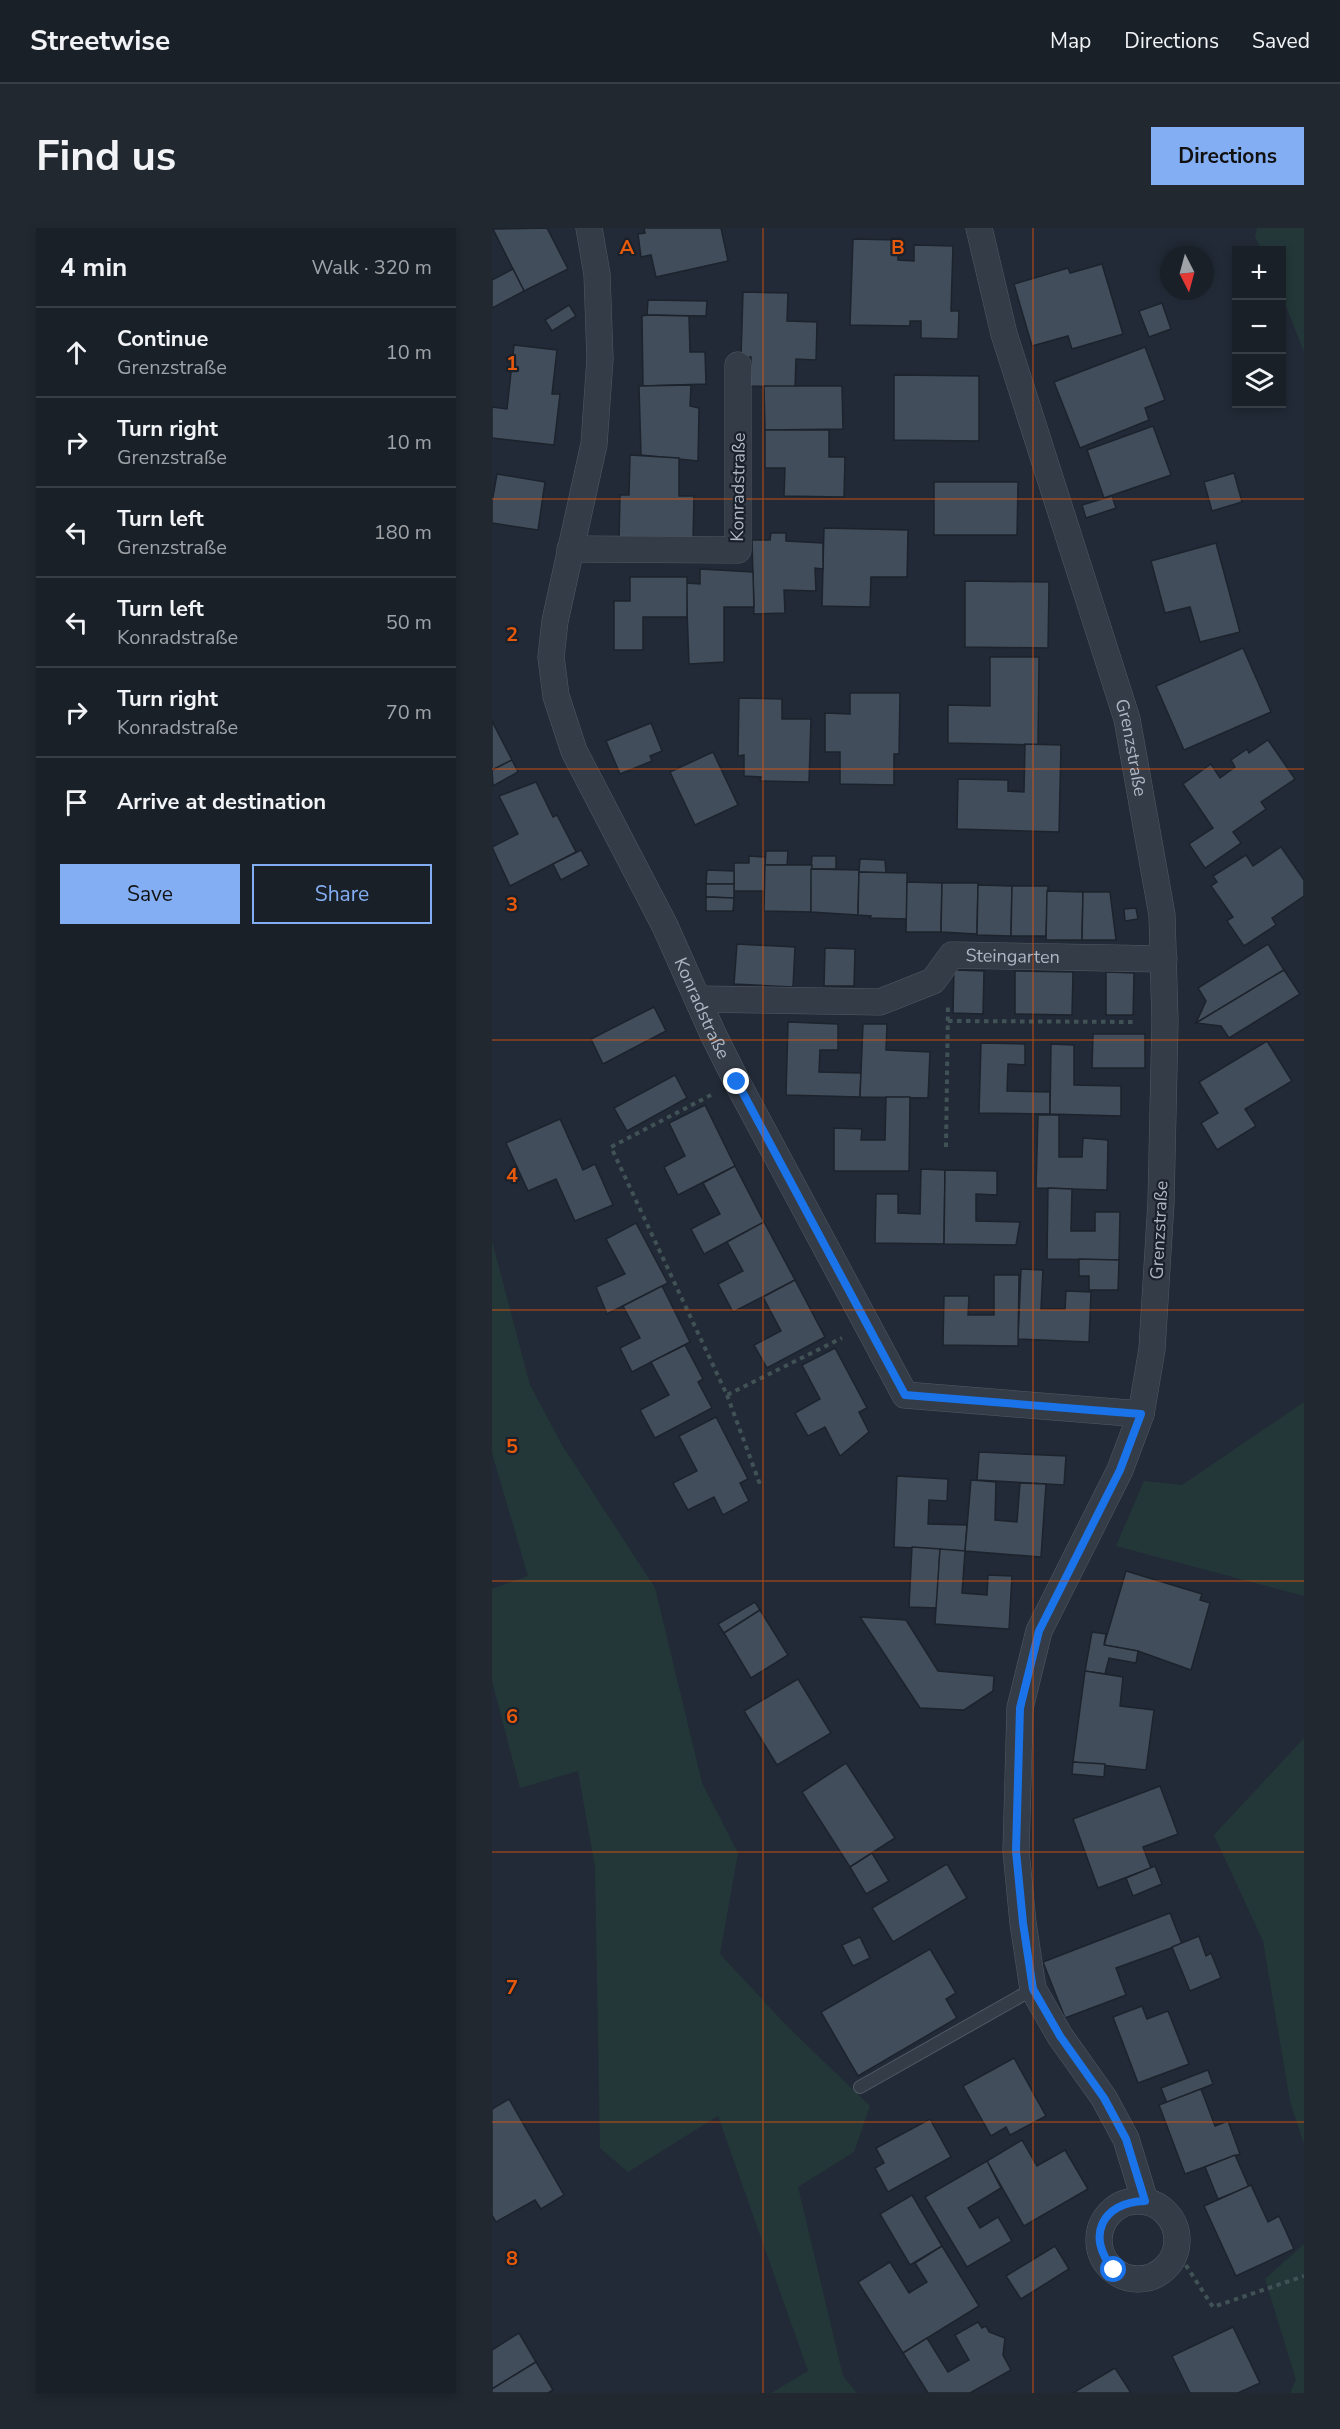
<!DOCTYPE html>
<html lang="en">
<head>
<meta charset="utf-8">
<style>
  body { margin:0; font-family:"Nunito Sans",sans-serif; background:#222830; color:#f1f3f6 }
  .controls { position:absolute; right:18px; top:18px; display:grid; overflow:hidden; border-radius:0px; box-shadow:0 3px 9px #0003 }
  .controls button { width:54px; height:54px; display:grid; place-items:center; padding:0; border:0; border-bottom:2px solid #373e45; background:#192028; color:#f1f3f6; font:30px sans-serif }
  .compass { position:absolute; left:668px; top:18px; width:54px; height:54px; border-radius:50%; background:#192028; box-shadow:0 3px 9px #0003; rotate:174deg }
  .stop { position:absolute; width:18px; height:18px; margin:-14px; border:4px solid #1a73e8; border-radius:50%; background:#fff }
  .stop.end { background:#1a73e8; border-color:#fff; box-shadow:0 2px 6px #0008 }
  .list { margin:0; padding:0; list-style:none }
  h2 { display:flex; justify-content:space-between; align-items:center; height:78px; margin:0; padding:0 24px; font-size:26px }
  h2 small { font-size:20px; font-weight:400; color:#9fa3a8 }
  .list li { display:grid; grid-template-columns:39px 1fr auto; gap:18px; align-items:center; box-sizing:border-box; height:90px; padding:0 24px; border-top:2px solid #373e45 }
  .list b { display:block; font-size:22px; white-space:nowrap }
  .list p { margin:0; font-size:20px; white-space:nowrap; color:#9fa3a8 }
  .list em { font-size:20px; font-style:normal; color:#9fa3a8 }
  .actions { display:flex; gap:12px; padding:18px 24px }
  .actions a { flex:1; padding:14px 0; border:2px solid #84aef3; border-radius:0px; text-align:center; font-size:21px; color:#84aef3 }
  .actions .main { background:#84aef3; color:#111 }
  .icon { flex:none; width:33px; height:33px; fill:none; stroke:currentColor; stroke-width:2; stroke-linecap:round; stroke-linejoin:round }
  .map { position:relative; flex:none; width:812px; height:2165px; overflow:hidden; border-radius:0px }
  header { display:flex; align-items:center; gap:36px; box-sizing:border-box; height:84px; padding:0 30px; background:#192028; border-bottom:2px solid #373e45 }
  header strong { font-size:28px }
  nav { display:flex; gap:33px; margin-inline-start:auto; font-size:21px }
  .intro { display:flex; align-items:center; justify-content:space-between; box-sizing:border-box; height:144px; padding:0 36px }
  h1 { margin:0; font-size:42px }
  .button { padding:15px 27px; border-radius:0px; background:#84aef3; color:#111; font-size:21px; font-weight:700 }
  main { display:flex; gap:36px; padding:0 36px }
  aside { flex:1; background:#192028; border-radius:0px; box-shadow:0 3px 9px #0003 }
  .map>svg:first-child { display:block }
</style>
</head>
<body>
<header>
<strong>Streetwise</strong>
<nav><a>Map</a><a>Directions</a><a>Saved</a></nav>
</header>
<div class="intro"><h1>Find us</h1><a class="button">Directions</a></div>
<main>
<aside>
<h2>4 min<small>Walk · 320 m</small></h2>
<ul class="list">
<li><svg class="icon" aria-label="ahead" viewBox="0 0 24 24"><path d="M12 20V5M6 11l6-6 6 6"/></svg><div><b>Continue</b><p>Grenzstraße</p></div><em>10 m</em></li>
<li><svg class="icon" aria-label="right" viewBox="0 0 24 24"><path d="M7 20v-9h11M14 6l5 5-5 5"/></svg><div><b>Turn right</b><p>Grenzstraße</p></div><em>10 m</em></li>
<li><svg class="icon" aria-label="left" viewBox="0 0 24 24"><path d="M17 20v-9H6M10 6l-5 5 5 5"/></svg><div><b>Turn left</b><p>Grenzstraße</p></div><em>180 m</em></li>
<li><svg class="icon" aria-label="left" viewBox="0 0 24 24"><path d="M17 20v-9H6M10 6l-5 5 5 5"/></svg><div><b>Turn left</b><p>Konradstraße</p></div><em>50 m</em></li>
<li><svg class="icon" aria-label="right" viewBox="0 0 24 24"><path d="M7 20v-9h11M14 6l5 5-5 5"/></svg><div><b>Turn right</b><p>Konradstraße</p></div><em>70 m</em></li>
<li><svg class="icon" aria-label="arrive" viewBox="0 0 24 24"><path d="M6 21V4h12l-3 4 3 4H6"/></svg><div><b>Arrive at destination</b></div></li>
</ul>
<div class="actions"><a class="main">Save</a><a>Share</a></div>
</aside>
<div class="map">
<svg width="812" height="2165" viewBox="0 0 812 2165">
  <rect width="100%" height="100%" fill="#212a36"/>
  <!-- green -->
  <g fill="#243738">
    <polygon points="765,0 812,0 812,124 790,68 790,22 770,22 763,9"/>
    <polygon points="0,1013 38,1157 70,1217 163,1360 210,1555 246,1625 228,1726 295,1798 378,1878 362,1924 306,1959 351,2148 365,2165 279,2165 316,2143 226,1888 136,1944 108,1920 103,1639 86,1543 28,1560 0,1453 0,1361 36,1348 0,1225"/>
    <polygon points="812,1174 812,1368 624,1318 652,1253 690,1257"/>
    <polygon points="812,1510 812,1916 798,1873 771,1713 722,1607"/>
    <polygon points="812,2016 812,2165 798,2165 804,2152 773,2051"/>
  </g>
  <!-- building -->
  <g fill="#424d5b" stroke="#1c232d" stroke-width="1.5">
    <polygon points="55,0 76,41 32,63 1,1"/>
    <polygon points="152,0 229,0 236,33 164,49 159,27 149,29 146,6 153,5"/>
    <polygon points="361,11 406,12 406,32 422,33 422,17 461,18 459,83 467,83 466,111 429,110 429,93 418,93 418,98 358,97"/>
    <polygon points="610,36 631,106 580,121 576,108 540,118 522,56 576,40 578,45"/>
    <polygon points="21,41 32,63 0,80 0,52"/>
    <polygon points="251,64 296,65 295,93 325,94 324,132 304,131 303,160 258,158 259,129 249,129"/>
    <polygon points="156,72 215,73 214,88 155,87"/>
    <polygon points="670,75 679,101 657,109 647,83"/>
    <polygon points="77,77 84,88 60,103 53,92"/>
    <polygon points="155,87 197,88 198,124 213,124 214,156 151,158 150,88"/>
    <polygon points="22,117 65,122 60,166 68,166 62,217 0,210 0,179 15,181"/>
    <polygon points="653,119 673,172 653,180 657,192 588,220 562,154"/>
    <polygon points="402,147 487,148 487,213 402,212"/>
    <polygon points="199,157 198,178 207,180 206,233 149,227 147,158"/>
    <polygon points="272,158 350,158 351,201 273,202"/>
    <polygon points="661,198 679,247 612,270 595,222"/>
    <polygon points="273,202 337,202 337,229 353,229 352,269 292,268 293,240 273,240"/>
    <polygon points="138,227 187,230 187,268 202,268 201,312 127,312 128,267 137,267"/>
    <polygon points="742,245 750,274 720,283 712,254"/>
    <polygon points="5,246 53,254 46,302 0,295 0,274"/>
    <polygon points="442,254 526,254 525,307 442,307"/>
    <polygon points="620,268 624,280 594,290 590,277"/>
    <polygon points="332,300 416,302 415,349 379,349 378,379 330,378"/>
    <polygon points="279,305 294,305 294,313 331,315 331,341 323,340 324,363 292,362 293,385 262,386 260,312 278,312"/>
    <polygon points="724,315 748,404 708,414 698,379 673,385 659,333"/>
    <polygon points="208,341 261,344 262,379 232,379 232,434 197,436 194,355 208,356"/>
    <polygon points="138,349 195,349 195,389 151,389 151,422 122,422 122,373 138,373"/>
    <polygon points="473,353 557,354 556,420 473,419"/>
    <polygon points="751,420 779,484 692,522 664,458"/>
    <polygon points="498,429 547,429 546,517 456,515 456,477 498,478"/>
    <polygon points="358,465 408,465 407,526 402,526 402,557 348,556 348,524 333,524 333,485 358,486"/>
    <polygon points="247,470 290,471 290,491 319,491 317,554 268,553 269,549 252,548 252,527 246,528"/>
    <polygon points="0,493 20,532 0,542"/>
    <polygon points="159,495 170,523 158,528 160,533 128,546 114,513"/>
    <polygon points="776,512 803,551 769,574 774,581 741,604 749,615 713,640 697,616 721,600 691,556 719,536 728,550 743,539 739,532 755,521 757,525"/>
    <polygon points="533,516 569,517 567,604 465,601 466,551 516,552 516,563 532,564"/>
    <polygon points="221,524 246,577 203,597 178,544"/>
    <polygon points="20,532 26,544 1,558 0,542"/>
    <polygon points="44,554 61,589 65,587 84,624 18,658 0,619 26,606 7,568"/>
    <polygon points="789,619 812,652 812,668 780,690 784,697 752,718 735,693 741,689 719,658 725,654 721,648 754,627 761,638"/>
    <polygon points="89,622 97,637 69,652 61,636"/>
    <polygon points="274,623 296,623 295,637 273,637"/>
    <polygon points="257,628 273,629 273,663 242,663 242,635 257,635"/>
    <polygon points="320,628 344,628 344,641 319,641"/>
    <polygon points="368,631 393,632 394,645 367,644"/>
    <polygon points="273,637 320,637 319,684 272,683"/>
    <polygon points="319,641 367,642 366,687 319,684"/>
    <polygon points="215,642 242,643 242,656 214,656"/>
    <polygon points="367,644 415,645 415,691 378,690 379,688 366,687"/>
    <polygon points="415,654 450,655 449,704 414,704"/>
    <polygon points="450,655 486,655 485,706 449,704"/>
    <polygon points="214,656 242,656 242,670 214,669"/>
    <polygon points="486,657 520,658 519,708 485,707"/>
    <polygon points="520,658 556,658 554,708 519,708"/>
    <polygon points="555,663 591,664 590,712 554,712"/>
    <polygon points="591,664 618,664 624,712 590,712"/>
    <polygon points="214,669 242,670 241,683 214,683"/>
    <polygon points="644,680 646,691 633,693 632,681"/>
    <polygon points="245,716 303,719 301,759 242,756"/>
    <polygon points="776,716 792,742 704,795 714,773 706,760"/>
    <polygon points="333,720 363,721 362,758 332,758"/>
    <polygon points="462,742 492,743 491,786 461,785"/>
    <polygon points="792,742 808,766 737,810 729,798 704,795"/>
    <polygon points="523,743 581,744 580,787 523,786"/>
    <polygon points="614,744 642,745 641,787 614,787"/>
    <polygon points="162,779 174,803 111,836 99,811"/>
    <polygon points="296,794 346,796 346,822 328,822 327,844 369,845 368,869 294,867"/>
    <polygon points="371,796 395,796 394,822 438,824 436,870 368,869"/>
    <polygon points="601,806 653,806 653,840 600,840"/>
    <polygon points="775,813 800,853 753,881 764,898 725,922 709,895 726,885 707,854"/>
    <polygon points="489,815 533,816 533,837 516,836 515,863 558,864 558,886 487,885"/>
    <polygon points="559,816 582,817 582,857 629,858 629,888 558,886"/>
    <polygon points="183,847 195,870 135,903 122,880"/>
    <polygon points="394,869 418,869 417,943 342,943 342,900 370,901 369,912 393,912"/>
    <polygon points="213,877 243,938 186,967 172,939 193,928 177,895"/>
    <polygon points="546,887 567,887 567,929 590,929 591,910 616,912 615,962 544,960"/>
    <polygon points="68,891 91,942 103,936 121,977 83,993 64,951 36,963 14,915"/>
    <polygon points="243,938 272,994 212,1026 199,1001 228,986 211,955"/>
    <polygon points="429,941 453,942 452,1016 383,1015 384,966 406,966 406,985 428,986"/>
    <polygon points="453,942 505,943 505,967 484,966 484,993 528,994 524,1017 452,1016"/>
    <polygon points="556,960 580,961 579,1003 603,1003 603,984 628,984 627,1032 555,1031"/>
    <polygon points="272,994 303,1052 241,1084 226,1056 251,1043 235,1014"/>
    <polygon points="144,995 176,1055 115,1086 104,1059 133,1046 114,1011"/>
    <polygon points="587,1031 627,1032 626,1062 597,1062 597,1048 587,1048"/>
    <polygon points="529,1041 551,1042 549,1081 573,1081 574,1063 599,1064 597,1114 526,1111"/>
    <polygon points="502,1047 527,1047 526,1118 451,1117 452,1068 477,1068 476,1087 502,1087"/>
    <polygon points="303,1052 333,1109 275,1140 262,1117 289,1103 271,1069"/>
    <polygon points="170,1058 198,1114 140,1144 128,1120 148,1110 131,1078"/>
    <polygon points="193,1117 211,1151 206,1154 220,1180 163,1210 148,1182 177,1167 159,1134"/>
    <polygon points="343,1120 375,1180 367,1184 377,1204 348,1228 333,1199 316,1208 303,1185 328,1171 310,1137"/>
    <polygon points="224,1189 256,1251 248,1255 257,1273 231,1287 222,1269 196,1282 181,1255 205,1243 187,1208"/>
    <polygon points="487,1224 574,1228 572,1257 485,1252"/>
    <polygon points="405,1248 456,1251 455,1273 437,1272 436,1296 475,1297 473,1323 402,1319"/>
    <polygon points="479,1252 504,1254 503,1292 525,1294 528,1255 554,1256 549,1329 473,1323"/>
    <polygon points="420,1319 448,1321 445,1380 417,1379"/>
    <polygon points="448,1321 473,1323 470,1365 495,1367 496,1347 520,1348 517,1401 443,1396"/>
    <polygon points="634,1343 710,1366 708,1372 718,1375 699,1442 646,1423 612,1417"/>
    <polygon points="263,1374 268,1382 232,1405 226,1396"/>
    <polygon points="268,1382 296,1427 259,1450 232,1405"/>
    <polygon points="368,1389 414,1392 446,1443 502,1448 501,1463 472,1482 428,1480"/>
    <polygon points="600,1404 614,1406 612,1417 646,1423 644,1435 617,1430 613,1446 593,1443"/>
    <polygon points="593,1443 631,1449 628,1478 662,1482 654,1542 581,1534"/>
    <polygon points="306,1451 339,1505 285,1537 252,1483"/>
    <polygon points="581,1534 613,1536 612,1549 580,1546"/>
    <polygon points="354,1535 403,1610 358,1639 310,1564"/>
    <polygon points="668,1558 686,1606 651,1619 659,1640 606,1660 581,1591"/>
    <polygon points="380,1625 397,1653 374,1666 358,1639"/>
    <polygon points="455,1636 475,1670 401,1714 380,1680"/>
    <polygon points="663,1638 670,1656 641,1668 634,1650"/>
    <polygon points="678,1685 690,1716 624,1740 634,1767 573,1790 551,1734"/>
    <polygon points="707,1708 714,1728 719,1725 729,1750 698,1763 680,1719"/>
    <polygon points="368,1709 378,1730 361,1738 350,1717"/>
    <polygon points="438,1721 464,1765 454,1771 465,1790 366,1848 329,1784"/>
    <polygon points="650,1778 655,1791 676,1783 697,1836 646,1855 621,1789"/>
    <polygon points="522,1830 554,1888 518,1907 514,1899 499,1908 471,1858"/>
    <polygon points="716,1842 721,1856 675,1875 669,1860"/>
    <polygon points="709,1861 723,1898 736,1893 748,1926 693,1946 667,1877"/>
    <polygon points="17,1871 72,1967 49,1981 43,1972 4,1994 0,1987 0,1881"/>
    <polygon points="438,1891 459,1929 396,1964 383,1940 392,1935 384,1920"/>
    <polygon points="530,1912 545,1938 573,1922 596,1961 532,1998 495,1933"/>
    <polygon points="743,1927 757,1959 726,1971 713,1939"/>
    <polygon points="495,1933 509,1960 476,1980 488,2000 506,1989 520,2013 475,2039 433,1969"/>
    <polygon points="759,1957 776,1994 787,1988 802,2021 744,2048 712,1978"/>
    <polygon points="420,1967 450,2018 418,2037 388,1986"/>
    <polygon points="450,2018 487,2078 411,2125 366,2054 398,2034 417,2065 435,2054 423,2035"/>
    <polygon points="563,2018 577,2041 529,2071 514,2048"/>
    <polygon points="486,2094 490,2100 494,2098 497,2104 513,2110 511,2127 519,2142 478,2165 436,2165 411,2125 435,2110 456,2144 477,2132 463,2107"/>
    <polygon points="741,2099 768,2155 746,2165 698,2165 680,2128"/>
    <polygon points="27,2105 44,2134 0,2161 0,2122"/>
    <polygon points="44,2134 61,2162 56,2165 0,2165 0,2161"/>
    <polygon points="623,2140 639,2165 581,2165"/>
  </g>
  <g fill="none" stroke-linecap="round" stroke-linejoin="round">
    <!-- service casing -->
    <g stroke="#525a65" stroke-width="14">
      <polyline id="service" points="368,1859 541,1761"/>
    </g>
    <!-- minor casing -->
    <g stroke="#525a65" stroke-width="27">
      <g id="minor">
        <path id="s1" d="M97,0L105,46L108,131L102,216L63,393L59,429L64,468L82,523L173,698L221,806L245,854L413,1167L649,1186"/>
        <path id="s2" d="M487,0L512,106L635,491L670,687L673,793L669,974L660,1121L649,1186L628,1242L547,1403L528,1480L524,1623L531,1695L541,1761L568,1808L612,1870L634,1911L653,1973"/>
        <polyline points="78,321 246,322 246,137"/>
        <path id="s3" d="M206,771L388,774L441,753L460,727L672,731"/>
        <circle cx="646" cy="2012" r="39"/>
      </g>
    </g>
    <!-- path -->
    <g stroke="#405255" stroke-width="4" stroke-dasharray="4.5 4.5" stroke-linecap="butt">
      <polyline points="456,793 644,794"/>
      <polyline points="219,867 119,919 235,1167 350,1110"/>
      <polyline points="454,919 456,777"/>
      <polyline points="235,1167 269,1259"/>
      <polyline points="684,2022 721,2079 812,2048"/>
    </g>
    <!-- service -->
    <use href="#service" stroke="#343c47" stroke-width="12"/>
    <!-- minor -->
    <use href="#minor" stroke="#343c47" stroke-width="26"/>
  </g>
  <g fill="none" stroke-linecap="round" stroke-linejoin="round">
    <!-- route -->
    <path stroke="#1a73e8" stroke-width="8" d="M245,854L413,1167L649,1186L628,1242L547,1403L528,1480L524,1623L531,1695L541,1761L568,1808L612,1870L634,1911L653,1973C610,1974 593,2009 622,2042"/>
  </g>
  <!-- grid -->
  <path fill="none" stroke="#e8590c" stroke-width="1.5" stroke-opacity="0.55" d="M271,0V2165M541,0V2165M0,271H812M0,541H812M0,812H812M0,1082H812M0,1353H812M0,1624H812M0,1894H812"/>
  <g text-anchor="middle" stroke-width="4.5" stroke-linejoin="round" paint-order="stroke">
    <!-- street labels -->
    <g font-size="18" fill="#afb7c4" stroke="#1a212b">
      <text transform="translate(246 259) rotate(-89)" y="6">Konradstraße</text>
      <text dy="6" stroke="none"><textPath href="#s2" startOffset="542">Grenzstraße</textPath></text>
      <text dy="6" stroke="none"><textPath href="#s3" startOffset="332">Steingarten</textPath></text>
      <text dy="6" stroke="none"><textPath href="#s1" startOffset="819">Konradstraße</textPath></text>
      <text transform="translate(667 1002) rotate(-87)" y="6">Grenzstraße</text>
    </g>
  </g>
  <g font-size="20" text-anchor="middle" font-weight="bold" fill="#e8590c" stroke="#1a212b" stroke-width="4.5" stroke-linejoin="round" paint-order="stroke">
    <text x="135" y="26">A</text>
    <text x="406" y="26">B</text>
    <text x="20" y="142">1</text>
    <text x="20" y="413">2</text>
    <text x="20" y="683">3</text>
    <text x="20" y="954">4</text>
    <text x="20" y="1225">5</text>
    <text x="20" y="1495">6</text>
    <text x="20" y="1766">7</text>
    <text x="20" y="2037">8</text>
  </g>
</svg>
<div class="controls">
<button>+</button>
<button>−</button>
<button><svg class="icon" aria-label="layers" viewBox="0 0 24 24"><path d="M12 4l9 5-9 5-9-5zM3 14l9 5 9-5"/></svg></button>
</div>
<svg class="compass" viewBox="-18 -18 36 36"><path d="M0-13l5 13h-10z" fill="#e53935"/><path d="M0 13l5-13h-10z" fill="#9fa3a8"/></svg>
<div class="stop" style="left:622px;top:2042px"></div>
<div class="stop end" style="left:245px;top:854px"></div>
</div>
</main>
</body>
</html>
